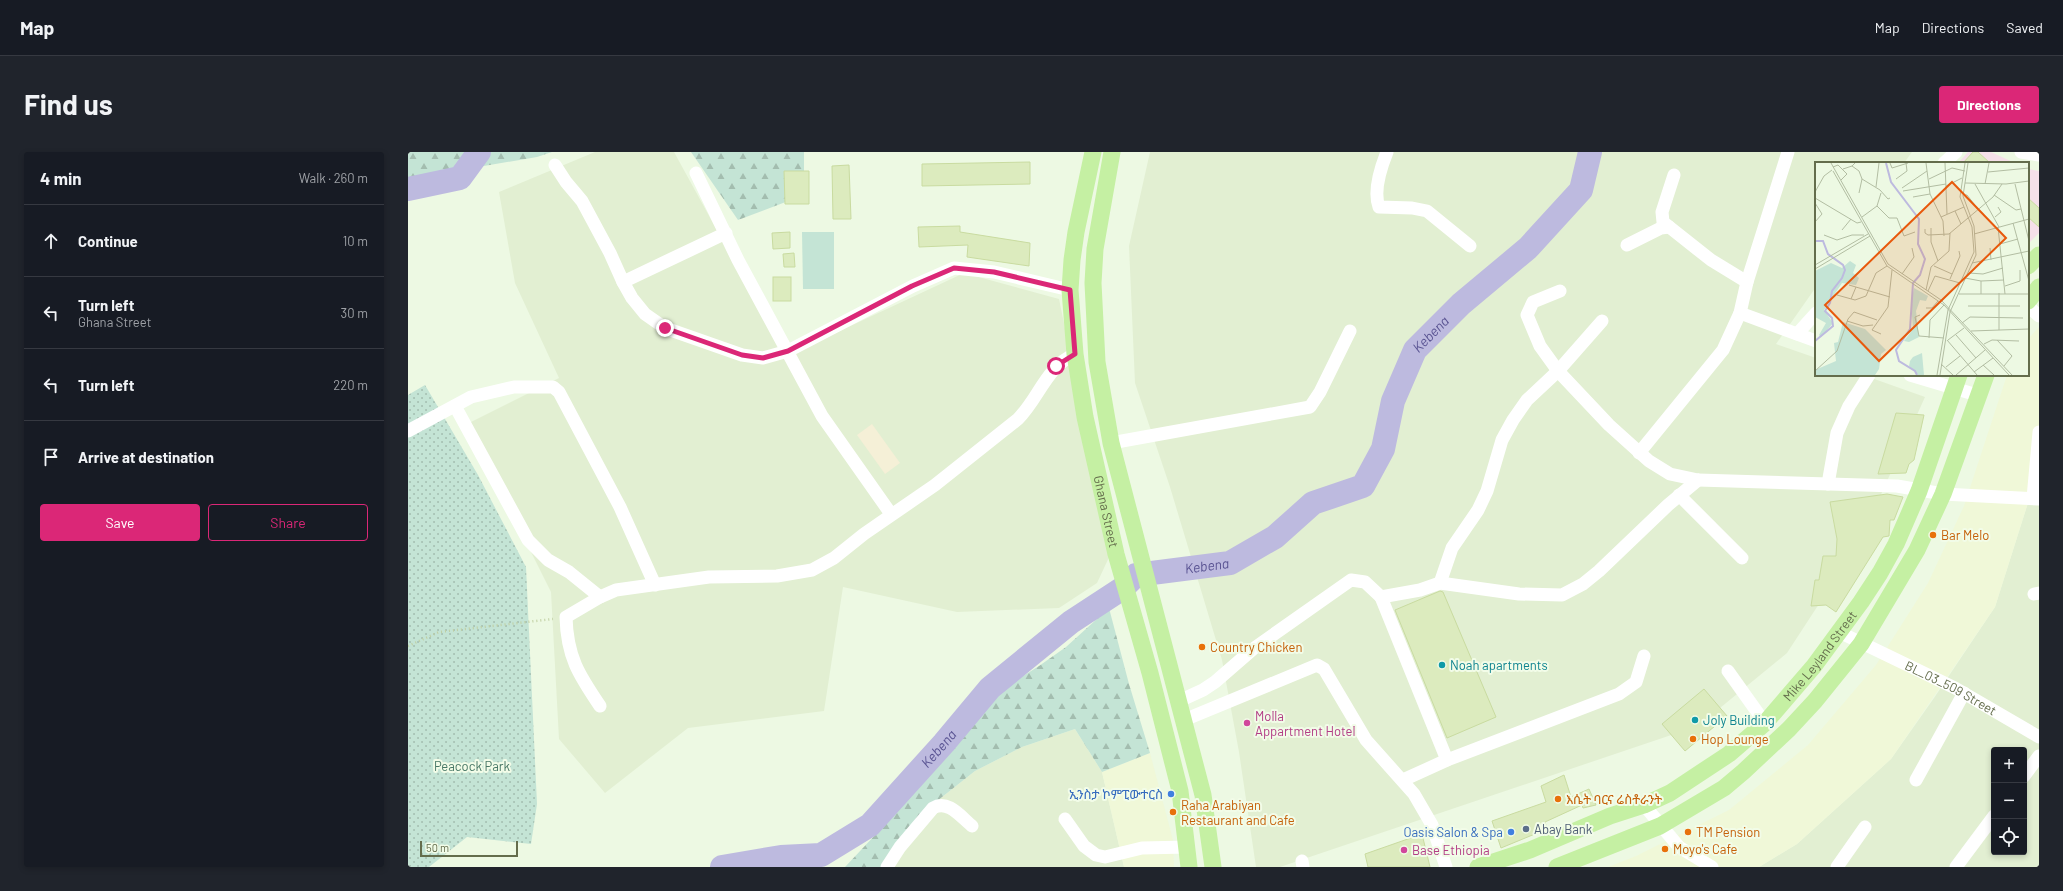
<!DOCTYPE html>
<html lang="en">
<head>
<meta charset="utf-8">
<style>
  body { margin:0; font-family:Barlow,"Noto Sans Ethiopic",sans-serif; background:#20242c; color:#f1f3f6 }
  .controls { position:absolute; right:12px; bottom:12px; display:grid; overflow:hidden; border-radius:4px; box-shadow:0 2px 6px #0003 }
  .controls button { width:36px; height:36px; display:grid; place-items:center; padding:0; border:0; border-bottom:1px solid #363941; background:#171b24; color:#f1f3f6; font:20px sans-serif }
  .scale { position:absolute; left:12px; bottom:10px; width:98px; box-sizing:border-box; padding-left:4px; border:2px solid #646d4c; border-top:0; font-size:11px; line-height:14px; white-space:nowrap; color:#646d4c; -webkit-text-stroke:3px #f2fce8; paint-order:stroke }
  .stop { position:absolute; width:12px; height:12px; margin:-9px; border:3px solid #db2777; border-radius:50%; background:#fff }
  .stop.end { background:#db2777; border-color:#fff; box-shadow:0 1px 4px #0008 }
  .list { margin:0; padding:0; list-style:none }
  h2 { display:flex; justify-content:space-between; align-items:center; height:52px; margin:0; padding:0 16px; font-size:17px }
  h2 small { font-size:13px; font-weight:400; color:#9ea1a6 }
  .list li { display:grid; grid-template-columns:26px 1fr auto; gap:12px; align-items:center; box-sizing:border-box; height:72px; padding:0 16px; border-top:1px solid #363941 }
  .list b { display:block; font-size:15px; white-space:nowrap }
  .list p { margin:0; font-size:13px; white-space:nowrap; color:#9ea1a6 }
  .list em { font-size:13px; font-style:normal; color:#9ea1a6 }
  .actions { display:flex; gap:8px; padding:12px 16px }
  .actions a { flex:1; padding:9px 0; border:1px solid #db2777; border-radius:4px; text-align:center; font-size:14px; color:#db2777 }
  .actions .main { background:#db2777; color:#fff }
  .icon { flex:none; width:22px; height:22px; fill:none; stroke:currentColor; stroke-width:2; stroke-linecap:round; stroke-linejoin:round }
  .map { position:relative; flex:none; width:1631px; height:715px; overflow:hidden; border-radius:4px }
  header { display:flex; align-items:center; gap:24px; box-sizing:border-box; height:56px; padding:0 20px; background:#171b24; border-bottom:1px solid #363941 }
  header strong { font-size:19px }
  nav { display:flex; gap:22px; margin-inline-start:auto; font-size:14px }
  .intro { display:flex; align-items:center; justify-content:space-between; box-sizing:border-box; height:96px; padding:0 24px }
  h1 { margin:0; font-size:28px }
  .button { padding:10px 18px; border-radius:4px; background:#db2777; color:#fff; font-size:14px; font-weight:700 }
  main { display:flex; gap:24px; padding:0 24px }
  aside { flex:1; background:#171b24; border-radius:4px; box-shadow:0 2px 6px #0003 }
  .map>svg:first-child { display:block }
</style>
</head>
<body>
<header>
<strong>Map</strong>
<nav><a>Map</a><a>Directions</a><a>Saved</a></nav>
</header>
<div class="intro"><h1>Find us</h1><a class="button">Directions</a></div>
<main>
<aside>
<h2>4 min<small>Walk · 260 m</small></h2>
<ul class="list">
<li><svg class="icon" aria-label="ahead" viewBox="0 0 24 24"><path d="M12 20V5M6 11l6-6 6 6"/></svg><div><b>Continue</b></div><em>10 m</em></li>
<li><svg class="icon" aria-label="left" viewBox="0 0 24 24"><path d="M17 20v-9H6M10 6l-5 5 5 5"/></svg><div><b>Turn left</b><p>Ghana Street</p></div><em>30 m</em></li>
<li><svg class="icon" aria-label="left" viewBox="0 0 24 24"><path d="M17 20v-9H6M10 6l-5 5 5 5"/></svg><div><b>Turn left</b></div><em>220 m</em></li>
<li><svg class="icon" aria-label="arrive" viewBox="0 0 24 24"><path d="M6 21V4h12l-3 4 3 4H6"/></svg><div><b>Arrive at destination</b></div></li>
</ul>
<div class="actions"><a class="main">Save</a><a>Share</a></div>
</aside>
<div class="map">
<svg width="1631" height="715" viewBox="0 0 1631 715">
  <defs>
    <pattern id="grass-dots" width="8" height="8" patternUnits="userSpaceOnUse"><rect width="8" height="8" fill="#c4e4d5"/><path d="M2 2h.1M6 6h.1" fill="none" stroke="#a3bdaf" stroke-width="1.8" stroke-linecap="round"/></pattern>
    <pattern id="forest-firs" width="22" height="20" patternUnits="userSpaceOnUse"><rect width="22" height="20" fill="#c4e4d5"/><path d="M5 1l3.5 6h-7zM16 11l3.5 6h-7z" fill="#a3bdaf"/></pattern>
  </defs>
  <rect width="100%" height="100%" fill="#edf9e3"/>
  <!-- residential -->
  <g fill="#e2efd2" fill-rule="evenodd">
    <polygon points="187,0 266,0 378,204 556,121 651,147 703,401 689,431 651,456 549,460 435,435 416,559 280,576 197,641 151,587 143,440 59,272 151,226 107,131 91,40"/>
    <polygon points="742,0 1504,0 1496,11 1408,11 1408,135 1368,192 1408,206 1408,223 1455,223 1517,245 1452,389 1379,501 1290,574 872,715 848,715 831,600 814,508 762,335 727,231 721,94"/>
    <path d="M1631,316V715H1351L1389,692L1483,607L1526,546L1587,455ZM1586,598H1616V700H1586Z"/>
    <polygon points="667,577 694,620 716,715 475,715 529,649 567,619 614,595"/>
  </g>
  <!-- commercial -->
  <g fill="#f0f8d8">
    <polygon points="1631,175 1631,316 1587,455 1483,607 1389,692 1351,715 1200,715 1228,704 1321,658 1400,593 1468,513 1520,431 1556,354 1599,223 1620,223 1620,187"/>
    <polygon points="742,601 765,688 766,715 716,715 694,620"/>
  </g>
  <!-- education -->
  <g fill="#f5e0e9">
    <polygon points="1560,0 1583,0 1607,11 1550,11"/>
    <polygon points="1620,17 1631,19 1631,81 1620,92"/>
  </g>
  <!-- medical -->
  <polygon fill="#f5f0d7" points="464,272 492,311 477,322 449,283"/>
  <!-- grass -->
  <polygon fill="url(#grass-dots)" points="17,233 70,323 118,415 129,652 123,692 59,685 21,715 0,715 0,243"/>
  <!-- forest -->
  <g fill="url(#forest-firs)">
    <polygon points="0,0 144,0 129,5 0,27"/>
    <polygon points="283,0 396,0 396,43 330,68"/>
    <polygon points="701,456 721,532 742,601 694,620 667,577 614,595 567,619 529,649 475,715 437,715 469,681 588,541 631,514 658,495"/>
  </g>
  <!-- pitch -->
  <polygon fill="#c4e4d5" points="394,80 426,80 426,137 395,137"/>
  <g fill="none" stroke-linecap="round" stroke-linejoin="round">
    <!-- river -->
    <g stroke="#bdbadf" stroke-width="24">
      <polyline points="0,37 52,26 71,0"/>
      <path id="s1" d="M314,715L373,705L413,703L462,673L536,591L582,536L663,470L715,436L728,423L822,411L867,385L905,351L955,334L975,297L985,249L1007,198L1053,152L1120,96L1173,38L1182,0"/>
    </g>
  </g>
  <!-- building -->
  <g fill="#dcebbe" stroke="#c9dba0">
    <polygon points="1565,0 1570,0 1582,11 1555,11"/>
    <polygon points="622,10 622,32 514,34 514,12"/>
    <polygon points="441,13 443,67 425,67 424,14"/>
    <polygon points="376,19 401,19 401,52 377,52"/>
    <polygon points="1620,46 1631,56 1631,75 1620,65"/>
    <polygon points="552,74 552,80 622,91 621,114 559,105 560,93 511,95 510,75"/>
    <polygon points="382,80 382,96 365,97 364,81"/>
    <polygon points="386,101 387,115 376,115 375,102"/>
    <rect x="365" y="125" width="18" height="24"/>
    <polygon points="1488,261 1516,263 1506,308 1501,312 1498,321 1470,322"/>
    <polygon points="1479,342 1495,345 1486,368 1482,368 1481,384 1475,385 1428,460 1418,453 1403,454 1407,428 1411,428 1415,404 1428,404 1429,387 1422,350"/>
    <polygon points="1032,439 1035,440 1088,565 1039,586 987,458"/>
    <polygon points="1296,537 1319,564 1277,599 1254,572"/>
    <polygon points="1156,623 1163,645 1181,637 1188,653 1175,656 1174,653 1137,670 1139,677 1093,696 1084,669 1138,650 1133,634"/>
    <polygon points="1014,682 1022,715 960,715 957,702"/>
  </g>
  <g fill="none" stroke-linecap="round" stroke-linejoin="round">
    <!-- path -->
    <polyline stroke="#c0cfa2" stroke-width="2.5" stroke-dasharray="1 3" stroke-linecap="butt" points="0,494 31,480 145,467"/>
    <!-- minor -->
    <g stroke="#fff" stroke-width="13">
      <path d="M979,0C973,15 965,39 971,55L1004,56L1019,59L1062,94"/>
      <polyline points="1613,0 1631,3"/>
      <polyline points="1536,11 1548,0"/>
      <polyline points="147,13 158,30 174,49 202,101 215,130 224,146 237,162 257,176 334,203 355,206 380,199 505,134 546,116 586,120 662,138"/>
      <polyline points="288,21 330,108 414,264 483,362"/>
      <polyline points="1266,23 1254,60 1255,70 1303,108 1339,130"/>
      <polyline points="1219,93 1253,76 1261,75"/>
      <polyline points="215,130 318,81"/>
      <polyline points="1152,139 1125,150 1119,163 1132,194 1150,219 1201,273 1241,309 1262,322 1290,328 1489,334 1535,342 1631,347"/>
      <polyline points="1620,154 1631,164"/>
      <polyline points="1332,161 1408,189"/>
      <polyline points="1389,182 1408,161"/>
      <polyline points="1502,223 1569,243"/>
      <polyline points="47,254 120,388 140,408 161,420 192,445"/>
      <polyline points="0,279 63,245 106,235 145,235 151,240 212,355 247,433"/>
      <polyline points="703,291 902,255 912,240 942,179"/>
      <polyline points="1231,301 1315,198 1332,161 1339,130 1380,0"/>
      <polyline points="1420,332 1429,281 1441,254 1461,223"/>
      <polyline points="1271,343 1334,406"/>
      <polyline points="1625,346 1631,280"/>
      <polyline points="1032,431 1044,396 1070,358 1079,339 1094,288 1105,268 1119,248 1150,219 1194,169"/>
      <polyline points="1626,442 1631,441"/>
      <polyline points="973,445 1039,608"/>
      <path id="s2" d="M1431,480L1547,536L1631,585"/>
      <polyline points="1320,519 1357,571"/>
      <polyline points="771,549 795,538 807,530 845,497 943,428 957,430 973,445 1012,438 1032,431 1111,442 1154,443 1175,432 1191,419 1260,353 1290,328"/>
      <path d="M192,554C171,523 159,505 158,465L192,445L208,438L301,425L369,424L404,418L426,406L456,382L527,333L610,267C631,246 638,215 667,202"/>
      <polyline points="776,568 909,513 916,517 958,588 1006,642 1024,673 1038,715"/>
      <polyline points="1616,624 1631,604"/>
      <polyline points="995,628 1039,608 1211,542 1228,530 1236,504"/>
      <polyline points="1508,628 1556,541"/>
      <polyline points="1236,653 1271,695 1304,715"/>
      <polyline points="657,667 676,694 688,703 697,705 734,696 779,695"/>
      <polyline points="894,709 895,715"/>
      <path d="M479,715L492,695L525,656C540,647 553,665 564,674"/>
      <polyline points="1429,715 1457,675"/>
      <polyline points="1548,715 1586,664"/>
    </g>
    <!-- major -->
    <g stroke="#c5f0a3" stroke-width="17">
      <path id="s3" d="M685,0L668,80L664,108L662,138L667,202L677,265L708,402L742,521L772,639L781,715"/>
      <polyline points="704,0 687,97 685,131 689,210 703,291 795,643 805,715"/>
      <polyline points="1620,114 1631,103"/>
      <polyline points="1620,149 1631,135"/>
      <path id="s4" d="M1070,715L1122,698L1202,664L1236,653L1262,641L1321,602L1357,571L1406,514L1453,450L1472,421L1488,392L1511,339L1551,223"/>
      <polyline points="1149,715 1252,674 1316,636 1335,620 1381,577 1407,549 1453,492 1509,398 1535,342 1578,223"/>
    </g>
  </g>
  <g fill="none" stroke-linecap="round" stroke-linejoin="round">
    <!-- route -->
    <polyline stroke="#db2777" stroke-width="5" points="257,176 334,203 355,206 380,199 504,134 546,116 586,120 662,138 667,202 648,214"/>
  </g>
  <!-- markers -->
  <g fill="#e8710a" stroke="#f2fce8" stroke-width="1.5">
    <circle cx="1525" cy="383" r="4"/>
    <circle cx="794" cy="495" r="4"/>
    <circle cx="1285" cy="587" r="4"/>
    <circle cx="1150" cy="647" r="4"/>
    <circle cx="765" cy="660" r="4"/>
    <circle cx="1280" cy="680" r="4"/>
    <circle cx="1257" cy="697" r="4"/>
  </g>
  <g fill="#0f9aa8" stroke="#f2fce8" stroke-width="1.5">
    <circle cx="1034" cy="513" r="4"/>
    <circle cx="1287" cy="568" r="4"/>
  </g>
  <g fill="#d1479c" stroke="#f2fce8" stroke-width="1.5">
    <circle cx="839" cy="571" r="4"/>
    <circle cx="996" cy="698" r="4"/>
  </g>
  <g fill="#3f7fe0" stroke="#f2fce8" stroke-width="1.5">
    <circle cx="763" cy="642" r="4"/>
    <circle cx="1103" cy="680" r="4"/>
  </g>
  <circle fill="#5c6f8a" stroke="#f2fce8" stroke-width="1.5" cx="1118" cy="677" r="4"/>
  <g text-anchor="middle" stroke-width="4" stroke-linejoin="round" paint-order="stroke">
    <!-- street labels -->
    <g font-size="13" fill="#646d4c" stroke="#f2fce8">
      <text dy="5" stroke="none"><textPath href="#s3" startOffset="365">Ghana Street</textPath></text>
      <text dy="5" stroke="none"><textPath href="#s4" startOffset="411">Mike Leyland Street</textPath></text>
      <text dy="5" stroke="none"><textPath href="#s2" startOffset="125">BL_03_509 Street</textPath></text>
    </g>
    <!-- food labels -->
    <g font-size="13" fill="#c56008" stroke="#f2fce8" text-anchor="start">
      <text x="1533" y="388">Bar Melo</text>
      <text x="802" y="500">Country Chicken</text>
      <text x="1293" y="592">Hop Lounge</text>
      <text x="1158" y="652">እሴት ባርና ሬስቶራንት</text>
      <text x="773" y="658">Raha Arabiyan<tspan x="773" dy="15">Restaurant and Cafe</tspan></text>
      <text x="1288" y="685">TM Pension</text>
      <text x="1265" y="702">Moyo's Cafe</text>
    </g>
    <!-- culture labels -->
    <g font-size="13" fill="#0d838f" stroke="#f2fce8" text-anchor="start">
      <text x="1042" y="518">Noah apartments</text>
      <text x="1295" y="573">Joly Building</text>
    </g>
    <!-- hotel labels -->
    <g font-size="13" fill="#b23c85" stroke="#f2fce8" text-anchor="start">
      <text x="847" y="569">Molla<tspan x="847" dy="15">Appartment Hotel</tspan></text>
      <text x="1004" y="703">Base Ethiopia</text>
    </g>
    <!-- park labels -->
    <g font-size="13" fill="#497866" stroke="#f2fce8">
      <text x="64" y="619">Peacock Park</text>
    </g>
    <!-- shop labels -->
    <g font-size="13" fill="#366cbe" stroke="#f2fce8" text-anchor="end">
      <text x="755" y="647">ኢንስታ ኮምፒውተርስ</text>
      <text x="1095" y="685">Oasis Salon &amp; Spa</text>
    </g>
    <!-- service labels -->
    <g font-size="13" fill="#4e5e75" stroke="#f2fce8" text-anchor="start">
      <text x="1126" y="682">Abay Bank</text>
    </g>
    <!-- water labels -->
    <g font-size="14" font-style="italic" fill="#595392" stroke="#f2fce8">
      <text dy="5" stroke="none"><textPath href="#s1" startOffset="944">Kebena</textPath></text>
      <text dy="5" stroke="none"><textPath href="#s1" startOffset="596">Kebena</textPath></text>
      <text dy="5" stroke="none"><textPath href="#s1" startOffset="260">Kebena</textPath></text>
    </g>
  </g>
  <!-- overview -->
  <g transform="translate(1407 10)">
    <rect width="214" height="214" fill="#edf9e3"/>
    <path d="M28,160L50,167L71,188L66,192L64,207L60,213H0V208L21,199L19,181L23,180Z" fill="#c4e4d5"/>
    <path d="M35,99L41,103L38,111L44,116L41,123L27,121L9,148L18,161L6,175L4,173L11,161L0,155V109L16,101L27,106ZM99,126L113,134L111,139L105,138L101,149L104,175L94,180L89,179L98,167L96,141ZM107,191L109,213H103L94,204L95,199L98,195Z" fill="#c4e4d5"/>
    <path fill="none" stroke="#bdbadf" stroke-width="2" d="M71,1L76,20L104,57L103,82L110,97L105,113L98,121L95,167L81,188L84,199L100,209L102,213M0,79H8L13,92L28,103L30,108L27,116L17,129L15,141L10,149L17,156L18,164L0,179"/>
    <path fill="none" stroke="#b2bda2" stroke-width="1" d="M16,1L73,102L126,138L197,213M75,1L77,6L93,1M111,1L115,32L128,59L129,74M130,1L132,52M37,4L44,9L47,17L65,28L73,37L75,36M18,5L23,3L32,12L26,18M28,7L37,4L40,1M18,9L72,104L129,143L194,213M173,10L214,6M81,17L92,9L91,1M114,17L137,6L150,9M150,21L191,22L214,19M160,22L184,65M170,22L174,1M200,22L214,79M131,24L147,16M61,25L64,1M87,26L112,9M88,29L131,22M0,30L9,14L17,8M44,31L47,17M149,33H152L163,47M179,33L201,48L206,47M98,35L115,32M0,36L42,61L46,60M0,41L7,52L0,60M62,44L74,56H82L89,74L100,70M140,49L146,62M47,55L62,44L66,31M126,55L149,45M180,55L186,50L183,45M198,61L214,119M183,65L190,132M116,66V80L123,99M110,67V71L113,73L134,72L178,35L187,22M27,68L36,57M159,72L214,57M9,73L22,78L37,73H49M185,82L203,77M175,86L176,98M157,101L214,89M0,103L53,72M119,104L137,112M0,107L55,74M154,111L168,112L188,106M87,112L99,95L97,86M150,116L166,119L189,118M135,117L145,94L144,89M166,119V132M34,123L75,135M190,124L205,119V108M111,128L116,105L134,89L135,71M113,129L120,114L145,121M144,132H214M22,133L40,138L51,134L61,111L72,104M36,137L41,125M153,144H205M111,146H117L123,139M105,153L100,155L104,174L129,176M32,159L48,164L58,163M147,161L155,155L208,156M184,168V131M156,169L214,167M66,172L57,168L73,145L77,108M141,173L161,196M114,176L115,158L129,143M132,178L162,213M133,178L149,166M182,178L197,194L189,204M169,182L177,178L204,179M126,202L138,213M168,203L179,213M131,205L145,194M0,209L22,189L33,157L39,150L62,158M159,210L178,196M122,213L133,148L159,90L157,65L145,35L150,1M125,213L135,150L161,93L159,64L148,34L153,1M141,213L170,188"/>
    <path fill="#e8590c" fill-opacity="0.15" stroke="#e8590c" stroke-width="2" d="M137,20L191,76L64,199L10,143Z"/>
    <rect width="214" height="214" fill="none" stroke="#646d4c" stroke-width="2"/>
  </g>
</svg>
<div class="controls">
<button>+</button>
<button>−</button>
<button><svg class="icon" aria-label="locate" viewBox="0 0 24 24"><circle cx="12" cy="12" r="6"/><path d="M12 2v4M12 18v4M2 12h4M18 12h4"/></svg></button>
</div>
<div class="scale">50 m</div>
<div class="stop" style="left:648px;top:214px"></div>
<div class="stop end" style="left:257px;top:176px"></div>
</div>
</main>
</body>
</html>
